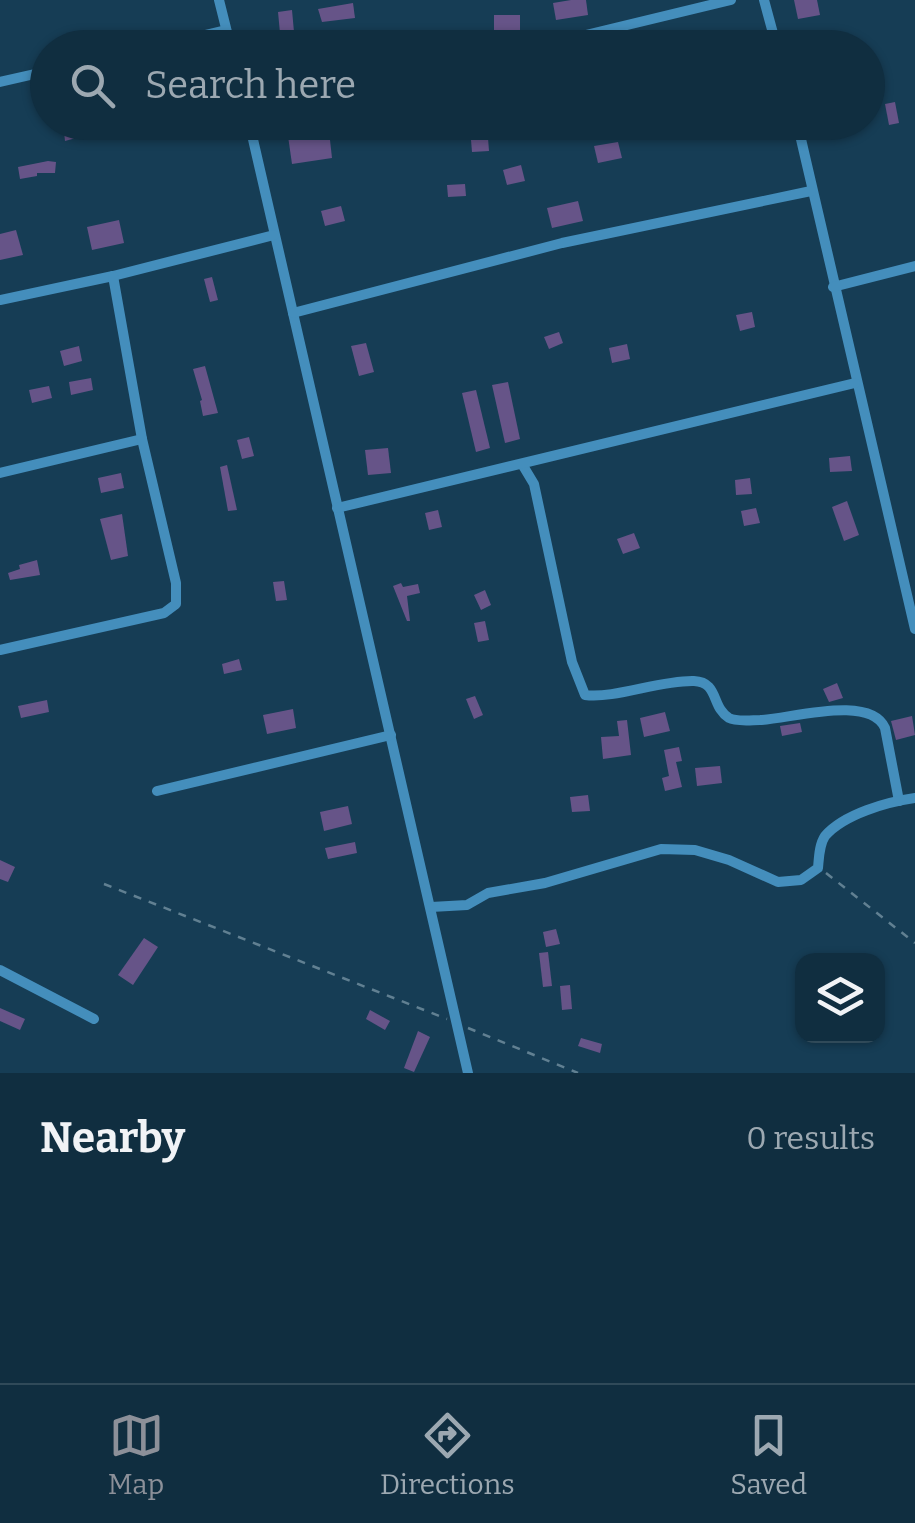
<!DOCTYPE html>
<html lang="en">
<head>
<meta charset="utf-8">
<style>
  body { margin:0; font-family:Bitter,serif; background:#1e3a4b; color:#f1f3f6 }
  .controls { position:absolute; right:30px; bottom:30px; display:grid; overflow:hidden; border-radius:20px; box-shadow:0 2px 8px #0004 }
  .controls button { width:90px; height:90px; display:grid; place-items:center; padding:0; border:0; border-bottom:2px solid #304a59; background:#102e40; color:#f1f3f6; font:50px sans-serif }
  .list { margin:0; padding:0; list-style:none }
  h2 { display:flex; justify-content:space-between; align-items:center; height:130px; margin:0; padding:0 40px; font-size:42px }
  h2 small { font-size:32px; font-weight:400; color:#9ca8b1 }
  .icon { flex:none; width:55px; height:55px; fill:none; stroke:currentColor; stroke-width:2; stroke-linecap:round; stroke-linejoin:round }
  .map { position:relative; flex:none; width:915px; height:1073px; overflow:hidden }
  .search { position:absolute; background:#102e40; box-shadow:0 2px 8px #0004; left:30px; right:30px; top:30px; height:110px; display:flex; align-items:center; gap:25px; box-sizing:border-box; padding:0 35px; border-radius:55px; color:#9ca8b1; font-size:38px }
  .sheet { height:310px; background:#102e40 }
  nav { display:flex; justify-content:space-around; align-items:center; box-sizing:border-box; height:140px; border-top:2px solid #304a59; background:#102e40; font-size:28px; color:#9ca8b1 }
  nav a { display:grid; justify-items:center; gap:5px }
  nav .on { color:#8c9099 }
  .map>svg:first-child { display:block }
</style>
</head>
<body>
<div class="map">
<svg width="915" height="1073" viewBox="0 0 915 1073">
  <rect width="100%" height="100%" fill="#163d55"/>
  <!-- building -->
  <g fill="#665488">
    <polygon points="571,0 586,0 588,15 556,20 553,3"/>
    <polygon points="794,0 817,0 820,15 798,19"/>
    <polygon points="353,3 355,18 322,22 318,9"/>
    <polygon points="292,10 294,32 280,33 278,12"/>
    <rect x="494" y="15" width="26" height="15"/>
    <polygon points="895,102 899,123 889,125 885,104"/>
    <polygon points="63,122 86,122 87,135 65,141"/>
    <polygon points="744,122 774,122 774,126 746,132"/>
    <polygon points="329,131 332,158 292,164 288,136"/>
    <polygon points="488,138 489,151 472,152 471,140"/>
    <polygon points="618,142 622,158 598,163 594,146"/>
    <polygon points="48,161 56,162 55,173 37,173 37,176 20,179 18,167"/>
    <polygon points="521,165 525,181 507,185 503,170"/>
    <polygon points="465,184 466,196 448,197 447,185"/>
    <polygon points="578,201 583,221 552,228 547,208"/>
    <polygon points="341,206 345,221 325,226 321,211"/>
    <polygon points="119,220 124,243 92,250 87,227"/>
    <polygon points="16,230 23,255 0,260 0,234"/>
    <polygon points="212,277 218,300 210,302 204,279"/>
    <polygon points="752,312 755,327 740,331 736,315"/>
    <polygon points="559,332 563,343 549,349 544,337"/>
    <polygon points="366,343 374,372 359,376 351,346"/>
    <polygon points="627,344 630,359 612,363 609,348"/>
    <polygon points="79,346 82,361 64,366 60,351"/>
    <polygon points="205,366 218,413 203,416 200,401 202,400 193,369"/>
    <polygon points="91,378 93,390 71,395 69,382"/>
    <polygon points="508,382 520,439 505,443 492,385"/>
    <polygon points="49,386 52,398 32,403 29,390"/>
    <polygon points="476,390 490,448 476,452 462,393"/>
    <polygon points="249,437 254,456 242,459 237,440"/>
    <polygon points="388,448 391,473 368,475 365,450"/>
    <polygon points="850,456 852,471 830,472 829,458"/>
    <polygon points="227,465 237,510 228,511 220,467"/>
    <polygon points="121,473 124,488 101,493 98,478"/>
    <polygon points="750,478 752,494 736,495 735,480"/>
    <polygon points="847,501 859,535 844,541 832,507"/>
    <polygon points="756,508 760,523 744,526 741,511"/>
    <polygon points="438,510 442,527 429,530 425,513"/>
    <polygon points="122,514 128,556 111,560 100,519"/>
    <polygon points="634,533 640,548 623,554 617,539"/>
    <polygon points="37,560 40,575 10,580 8,573 20,569 19,565"/>
    <polygon points="284,581 287,600 276,601 273,582"/>
    <polygon points="401,583 403,587 418,584 420,593 407,596 410,621 407,621 393,586"/>
    <polygon points="485,590 491,605 481,610 474,595"/>
    <polygon points="485,621 489,640 478,642 474,623"/>
    <polygon points="239,659 242,670 224,674 222,664"/>
    <polygon points="837,683 843,698 829,702 823,689"/>
    <polygon points="475,696 483,715 474,719 466,699"/>
    <polygon points="47,700 49,712 21,718 18,706"/>
    <polygon points="293,709 296,728 267,734 263,715"/>
    <polygon points="665,712 670,731 644,737 640,718"/>
    <polygon points="912,716 915,735 896,740 891,721"/>
    <polygon points="627,720 631,755 603,759 601,737 619,736 617,721"/>
    <polygon points="800,723 802,732 782,736 780,726"/>
    <polygon points="679,747 682,761 676,762 682,787 665,791 662,778 669,776 664,750"/>
    <polygon points="720,766 722,783 697,786 695,768"/>
    <polygon points="588,795 590,811 572,812 570,797"/>
    <polygon points="348,806 352,824 324,831 320,812"/>
    <polygon points="355,842 357,853 328,859 325,848"/>
    <polygon points="0,860 15,867 8,882 0,879"/>
    <polygon points="556,929 560,944 546,947 543,932"/>
    <polygon points="144,938 158,947 133,985 118,975"/>
    <polygon points="548,952 552,986 543,987 539,953"/>
    <polygon points="570,985 572,1009 562,1010 560,986"/>
    <polygon points="0,1008 25,1019 20,1030 0,1021"/>
    <polygon points="370,1010 390,1021 385,1030 366,1019"/>
    <polygon points="418,1031 430,1037 414,1072 404,1068"/>
    <polygon points="581,1038 602,1044 600,1053 578,1046"/>
  </g>
  <g fill="none" stroke-linecap="round" stroke-linejoin="round">
    <!-- path -->
    <g stroke="#618092" stroke-width="2.5" stroke-dasharray="8 8" stroke-linecap="butt">
      <polyline points="826,873 915,943"/>
      <polyline points="104,884 447,1019"/>
      <polyline points="468,1028 578,1073"/>
    </g>
    <!-- minor -->
    <g stroke="#448ebc" stroke-width="10">
      <polyline points="219,0 231,48"/>
      <polyline points="764,0 777,48"/>
      <polyline points="150,48 226,30"/>
      <polyline points="532,48 731,0"/>
      <polyline points="0,82 48,71"/>
      <polyline points="249,122 468,1073"/>
      <polyline points="797,122 915,629"/>
      <polyline points="833,287 915,266"/>
      <polyline points="0,300 113,276 274,235"/>
      <polyline points="293,313 562,243 811,191"/>
      <path d="M522,464L534,484L572,662L585,695C615,699 660,680 694,681C719,682 711,707 729,718C736,722 752,720 760,720C790,719 870,694 885,728L899,801"/>
      <polyline points="0,473 142,439"/>
      <polyline points="337,508 855,383"/>
      <polyline points="0,650 164,613 176,604 176,583 142,439 113,276"/>
      <polyline points="157,791 391,735"/>
      <path d="M431,907L467,905L488,893L545,883L661,849L695,850L729,860L778,882L801,880L818,868C819,858 819,845 825,836C844,814 887,802 915,798"/>
      <polyline points="0,970 94,1019"/>
    </g>
  </g>
</svg>
<div class="controls">
<button><svg class="icon" aria-label="layers" viewBox="0 0 24 24"><path d="M12 4l9 5-9 5-9-5zM3 14l9 5 9-5"/></svg></button>
</div>
<div class="search"><svg class="icon" aria-label="search" viewBox="0 0 24 24"><circle cx="10" cy="10" r="6"/><path d="M15 15l6 6"/></svg>Search here</div>
</div>
<section class="sheet">
<h2>Nearby<small>0 results</small></h2>
<ul class="list">
</ul>
</section>
<nav>
<a class="on"><svg class="icon" aria-label="map" viewBox="0 0 24 24"><path d="M3 6l6-2 6 2 6-2v14l-6 2-6-2-6 2zM9 4v14M15 6v14"/></svg>Map</a>
<a><svg class="icon" aria-label="directions" viewBox="0 0 24 24"><path d="M12 3l9 9-9 9-9-9zM9 14v-3h6M13 9l2 2-2 2"/></svg>Directions</a>
<a><svg class="icon" aria-label="saved" viewBox="0 0 24 24"><path d="M7 4h10v16l-5-4-5 4z"/></svg>Saved</a>
</nav>
</body>
</html>
